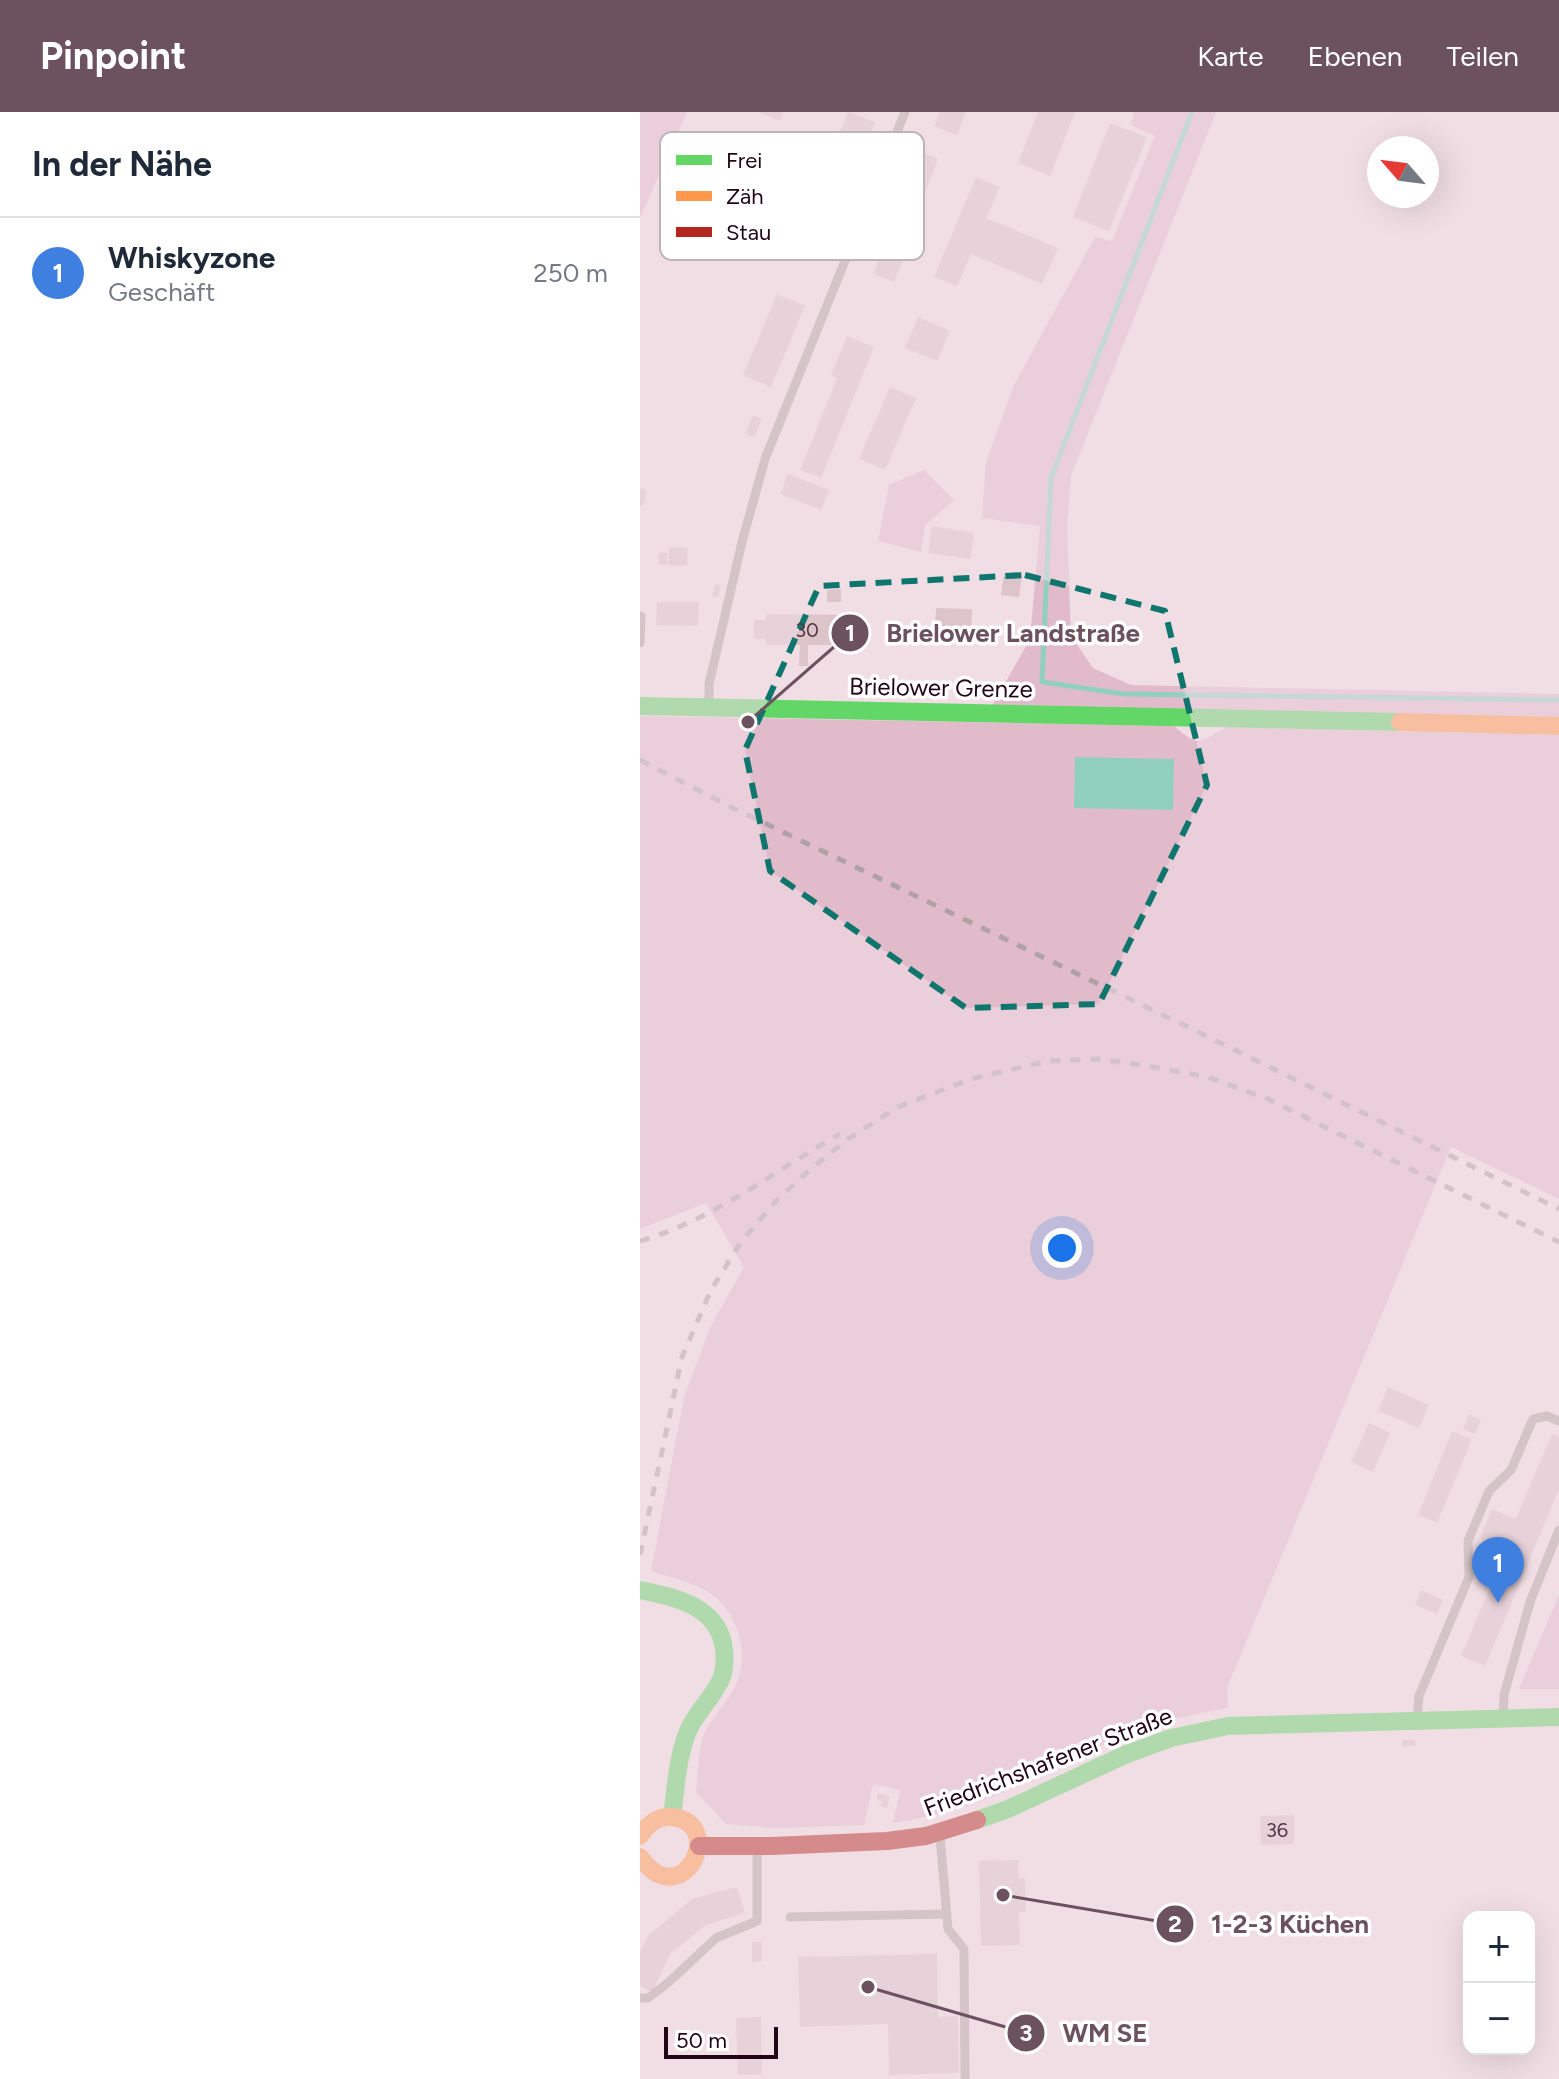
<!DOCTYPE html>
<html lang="de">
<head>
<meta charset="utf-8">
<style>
  body { margin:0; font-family:Figtree,sans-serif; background:#f6f6f7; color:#1f2937 }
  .controls { position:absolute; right:24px; bottom:24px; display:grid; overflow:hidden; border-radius:16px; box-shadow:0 8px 32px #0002 }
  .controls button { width:72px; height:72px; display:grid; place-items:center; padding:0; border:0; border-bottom:2px solid #e0e1e3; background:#fff; color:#1f2937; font:40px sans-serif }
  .compass { position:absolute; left:727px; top:24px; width:72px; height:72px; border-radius:50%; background:#fff; box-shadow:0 8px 32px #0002; rotate:298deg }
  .scale { position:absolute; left:24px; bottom:20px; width:114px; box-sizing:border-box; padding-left:8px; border:4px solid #230615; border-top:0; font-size:22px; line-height:28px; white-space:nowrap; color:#230615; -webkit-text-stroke:6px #fff; paint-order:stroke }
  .you { position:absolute; left:422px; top:1136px; width:28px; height:28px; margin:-20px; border:6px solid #fff; border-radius:50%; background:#1a73e8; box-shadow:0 0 0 12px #1a73e833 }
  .badge { display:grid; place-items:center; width:52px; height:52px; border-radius:50%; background:#6b525e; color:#fff; font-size:26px; font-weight:700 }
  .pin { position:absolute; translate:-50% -66px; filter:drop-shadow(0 2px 4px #0008) }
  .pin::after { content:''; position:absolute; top:42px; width:28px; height:24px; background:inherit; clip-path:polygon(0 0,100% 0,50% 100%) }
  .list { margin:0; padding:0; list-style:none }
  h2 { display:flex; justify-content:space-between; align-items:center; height:104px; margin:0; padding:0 32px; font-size:34px }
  h2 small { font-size:26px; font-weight:400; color:#747a83 }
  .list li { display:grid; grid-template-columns:52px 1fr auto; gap:24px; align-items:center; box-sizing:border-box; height:112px; padding:0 32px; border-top:2px solid #e0e1e3 }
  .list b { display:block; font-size:30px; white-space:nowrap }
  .list p { margin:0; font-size:26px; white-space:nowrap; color:#747a83 }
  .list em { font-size:26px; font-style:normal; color:#747a83 }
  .map { position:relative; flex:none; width:919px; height:1967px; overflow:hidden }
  header { display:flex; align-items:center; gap:48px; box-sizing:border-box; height:112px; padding:0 40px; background:#6b525e; color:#fff }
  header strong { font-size:38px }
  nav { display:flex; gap:44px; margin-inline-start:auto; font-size:28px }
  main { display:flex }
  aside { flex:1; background:#fff }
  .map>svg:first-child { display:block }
</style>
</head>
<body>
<header>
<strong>Pinpoint</strong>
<nav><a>Karte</a><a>Ebenen</a><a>Teilen</a></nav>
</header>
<main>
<aside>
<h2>In der Nähe<small></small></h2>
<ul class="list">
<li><span class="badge" style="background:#3f7fe0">1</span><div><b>Whiskyzone</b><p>Geschäft</p></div><em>250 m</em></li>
</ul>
</aside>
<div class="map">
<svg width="919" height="1967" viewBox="0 0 919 1967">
  <rect width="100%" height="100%" fill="#f1dee5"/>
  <!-- green -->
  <g fill="#e2bbcb">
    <polygon points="0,0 47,0 0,106"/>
    <polygon points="494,0 576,0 431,364 427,414 431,524 453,556 491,573 919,582 919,605 352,594 390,527 400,414 342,406 346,350 374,273 455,125 472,129 515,24 491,13"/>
    <polygon points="284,358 314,388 285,413 281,440 238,429 249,373"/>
    <path d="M0,604L534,614C559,636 559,631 586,615L919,623V1087L811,1035L587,1576L588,1596C561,1601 536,1606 510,1614C458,1632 410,1660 359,1682C325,1697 289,1705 253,1711L260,1678L233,1672L224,1713L135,1716L86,1712L56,1680C58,1663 58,1641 63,1625C71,1603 91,1589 98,1567C110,1535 94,1493 63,1477C48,1469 28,1465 11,1459L44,1285L71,1214L104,1155L66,1091L0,1117Z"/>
    <polygon points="919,1483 919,1577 879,1577"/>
  </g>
  <!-- water -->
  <polygon fill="#92d0be" points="435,645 534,647 533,698 434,696"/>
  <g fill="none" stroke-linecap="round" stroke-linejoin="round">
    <!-- stream -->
    <polyline stroke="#92d0be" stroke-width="5" points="552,0 411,366 402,570 484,582 919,588"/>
  </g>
  <!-- building -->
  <g fill="#dcc4c9">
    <polygon points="118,0 143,0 140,9"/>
    <polygon points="208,0 235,10 223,41 226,42 223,48 220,47 199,98 203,99 200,105 197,104 181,145 154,134 158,123 150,120 154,110 150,108 156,94 168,99 171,93 167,92 169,86 172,87 179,72 153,61 162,40 187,50 193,36 190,34 193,28 196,30"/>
    <polygon points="300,0 326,0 317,23 294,14"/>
    <polygon points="398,0 435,0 410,64 378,51"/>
    <polygon points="470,11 507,25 469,119 433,105"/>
    <polygon points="281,40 298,47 282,89 264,83"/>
    <polygon points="336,65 360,75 346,106 418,136 402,172 331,142 317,174 294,165"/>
    <polygon points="259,98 280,107 254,170 233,162"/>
    <polygon points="137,182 165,194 131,275 103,263"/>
    <polygon points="278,205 310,219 297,249 265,236"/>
    <polygon points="207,224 234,235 181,366 160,358 197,266 191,263"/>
    <polygon points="250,275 276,286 245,358 219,347"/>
    <polygon points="113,303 122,307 114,326 105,322"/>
    <polygon points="148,362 189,378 181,398 140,382"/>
    <polygon points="0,376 7,378 3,394 0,394"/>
    <polygon points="292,414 334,421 330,447 288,441"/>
    <polygon points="29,435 48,436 47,454 28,453"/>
    <rect x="19" y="441" width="8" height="12"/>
    <polygon points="364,461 382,463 379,485 361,483"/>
    <polygon points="75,472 81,473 78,485 72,484"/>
    <polygon points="201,477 201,490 187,490 187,478"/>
    <polygon points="17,490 59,490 58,514 16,513"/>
    <polygon points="296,496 332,497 331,519 295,518"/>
    <polygon points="126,502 209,503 209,510 221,510 221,527 209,527 209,533 168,533 168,554 159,554 160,533 126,533 126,527 114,527 114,508 126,508"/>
    <polygon points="748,1275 789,1293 779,1316 738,1299"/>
    <polygon points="829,1302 841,1308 835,1322 823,1317"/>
    <polygon points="729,1311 750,1321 733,1360 711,1350"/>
    <polygon points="812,1319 832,1327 797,1411 778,1403"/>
    <polygon points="912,1322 919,1325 919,1377 845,1554 821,1544 866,1437 840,1426 852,1397 876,1407"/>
    <polygon points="781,1478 803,1488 797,1502 775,1493"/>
    <polygon points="762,1628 775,1628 775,1634 762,1635"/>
    <polygon points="238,1681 250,1684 247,1696 241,1695 242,1689 236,1688"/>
    <polygon points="654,1703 654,1732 621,1733 620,1704"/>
    <polygon points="378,1748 379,1766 385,1766 386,1800 379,1800 380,1833 341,1834 339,1749"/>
    <polygon points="97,1775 105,1801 66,1813 31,1841 12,1880 0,1874 0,1840 8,1824 52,1787"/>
    <polygon points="112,1830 122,1830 122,1849 112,1850"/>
    <polygon points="297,1842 298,1905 318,1904 319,1961 249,1963 248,1912 160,1915 158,1845"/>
    <polygon points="121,1905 122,1962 98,1963 96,1906"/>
  </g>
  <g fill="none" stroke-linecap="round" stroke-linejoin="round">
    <!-- lane -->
    <g stroke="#b1a4a2" stroke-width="9">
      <polyline points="0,531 1,504"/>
      <polyline points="69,595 69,572 102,430 125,347 265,0"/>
      <polyline points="863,1606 864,1583 890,1490 919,1418"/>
      <polyline points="777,1608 779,1584 829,1465 828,1429 849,1379 871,1358 893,1307 907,1304 919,1309"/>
      <polyline points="300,1724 308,1817 324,1837 325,1967"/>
      <polyline points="150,1805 306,1802"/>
      <polyline points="0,1886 8,1886 29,1870 76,1826 117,1809 117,1737"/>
    </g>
    <!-- fast -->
    <g stroke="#63d668" stroke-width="18">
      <polyline points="0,594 760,610"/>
      <path d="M0,1478C35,1485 79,1494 84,1537C85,1547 85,1558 81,1567C73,1586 56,1600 48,1619C37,1646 36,1676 32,1704"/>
      <polyline points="337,1708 368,1697 487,1642 531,1626 588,1614 919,1605"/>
    </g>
    <!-- slow -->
    <g stroke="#ff974d" stroke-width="18">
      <polyline points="760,610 919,614"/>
      <path d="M0,1724C7,1713 16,1704 31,1705C89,1710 42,1805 0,1745"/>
    </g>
    <!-- jam -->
    <polyline stroke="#b3261e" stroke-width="18" points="59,1734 131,1734 247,1729 286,1724 337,1708"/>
    <!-- rail -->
    <g stroke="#b0a2a4" stroke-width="5" stroke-dasharray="10 10" stroke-linecap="butt">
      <polyline points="0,648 89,694 550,916 919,1097"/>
      <path d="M0,1129C74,1108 134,1059 200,1022"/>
      <polyline points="0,1443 42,1245 71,1178 101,1130 136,1089 172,1056 208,1027 258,995 331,967 408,949 457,947 502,953 568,965 628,987 919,1130"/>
    </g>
  </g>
  <!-- marked area -->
  <path d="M0 0H919V1967H0ZM385,463L525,499L567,673L459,892L326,896L130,759L105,638L179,474Z" fill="#f1dee5" fill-opacity=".55" fill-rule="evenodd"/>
  <path fill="none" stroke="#0f766e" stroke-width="6" stroke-dasharray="16 10" stroke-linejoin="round" d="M385,463L525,499L567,673L459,892L326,896L130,759L105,638L179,474Z"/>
  <g text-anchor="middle" stroke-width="7" stroke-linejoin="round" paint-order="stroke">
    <!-- number labels -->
    <g font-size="20" fill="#523643">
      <text x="167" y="525">30</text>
      <text x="637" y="1725">36</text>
    </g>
    <!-- street labels -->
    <g font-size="24" fill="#230615" stroke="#fff">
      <text transform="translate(301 576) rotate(1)" y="8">Brielower Grenze</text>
      <text transform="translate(408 1650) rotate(-21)" y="8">Friedrichshafener Straße</text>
    </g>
  </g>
  <!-- legend -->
  <rect x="20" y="20" width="264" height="128" rx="12" fill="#fff" stroke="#bdb4b9" stroke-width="2"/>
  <rect x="36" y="43" width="36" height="10" fill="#63d668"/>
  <rect x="36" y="79" width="36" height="10" fill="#ff974d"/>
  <rect x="36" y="115" width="36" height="10" fill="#b3261e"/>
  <g font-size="22" fill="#230615">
    <text x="86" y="56">Frei</text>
    <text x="86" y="92">Zäh</text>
    <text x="86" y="128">Stau</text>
  </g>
  <!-- callouts -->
  <path fill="none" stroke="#6b525e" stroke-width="3" d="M108 610L210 521M363 1783L535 1812M228 1875L386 1921"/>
  <g fill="#6b525e" stroke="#fff" stroke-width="3">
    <circle cx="108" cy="610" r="8"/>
    <circle cx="363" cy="1783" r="8"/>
    <circle cx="228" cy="1875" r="8"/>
    <circle cx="210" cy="521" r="20"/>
    <circle cx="535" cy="1812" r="20"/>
    <circle cx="386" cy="1921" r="20"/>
  </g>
  <g font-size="24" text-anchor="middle" font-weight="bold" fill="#fff">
    <text x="210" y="529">1</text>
    <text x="535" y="1820">2</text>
    <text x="386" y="1929">3</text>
  </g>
  <g font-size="26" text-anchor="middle" font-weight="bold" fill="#6b525e" stroke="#fff" stroke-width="7" stroke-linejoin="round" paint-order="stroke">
    <text x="373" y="530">Brielower Landstraße</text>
    <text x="650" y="1821">1-2-3 Küchen</text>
    <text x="465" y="1930">WM SE</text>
  </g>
</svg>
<div class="controls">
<button>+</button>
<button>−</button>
</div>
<svg class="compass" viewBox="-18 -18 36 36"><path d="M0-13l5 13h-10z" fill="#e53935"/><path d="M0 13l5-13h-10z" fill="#747a83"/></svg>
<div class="scale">50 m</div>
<div class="you"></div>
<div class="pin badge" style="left:858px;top:1491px;background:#3f7fe0">1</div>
</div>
</main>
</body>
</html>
